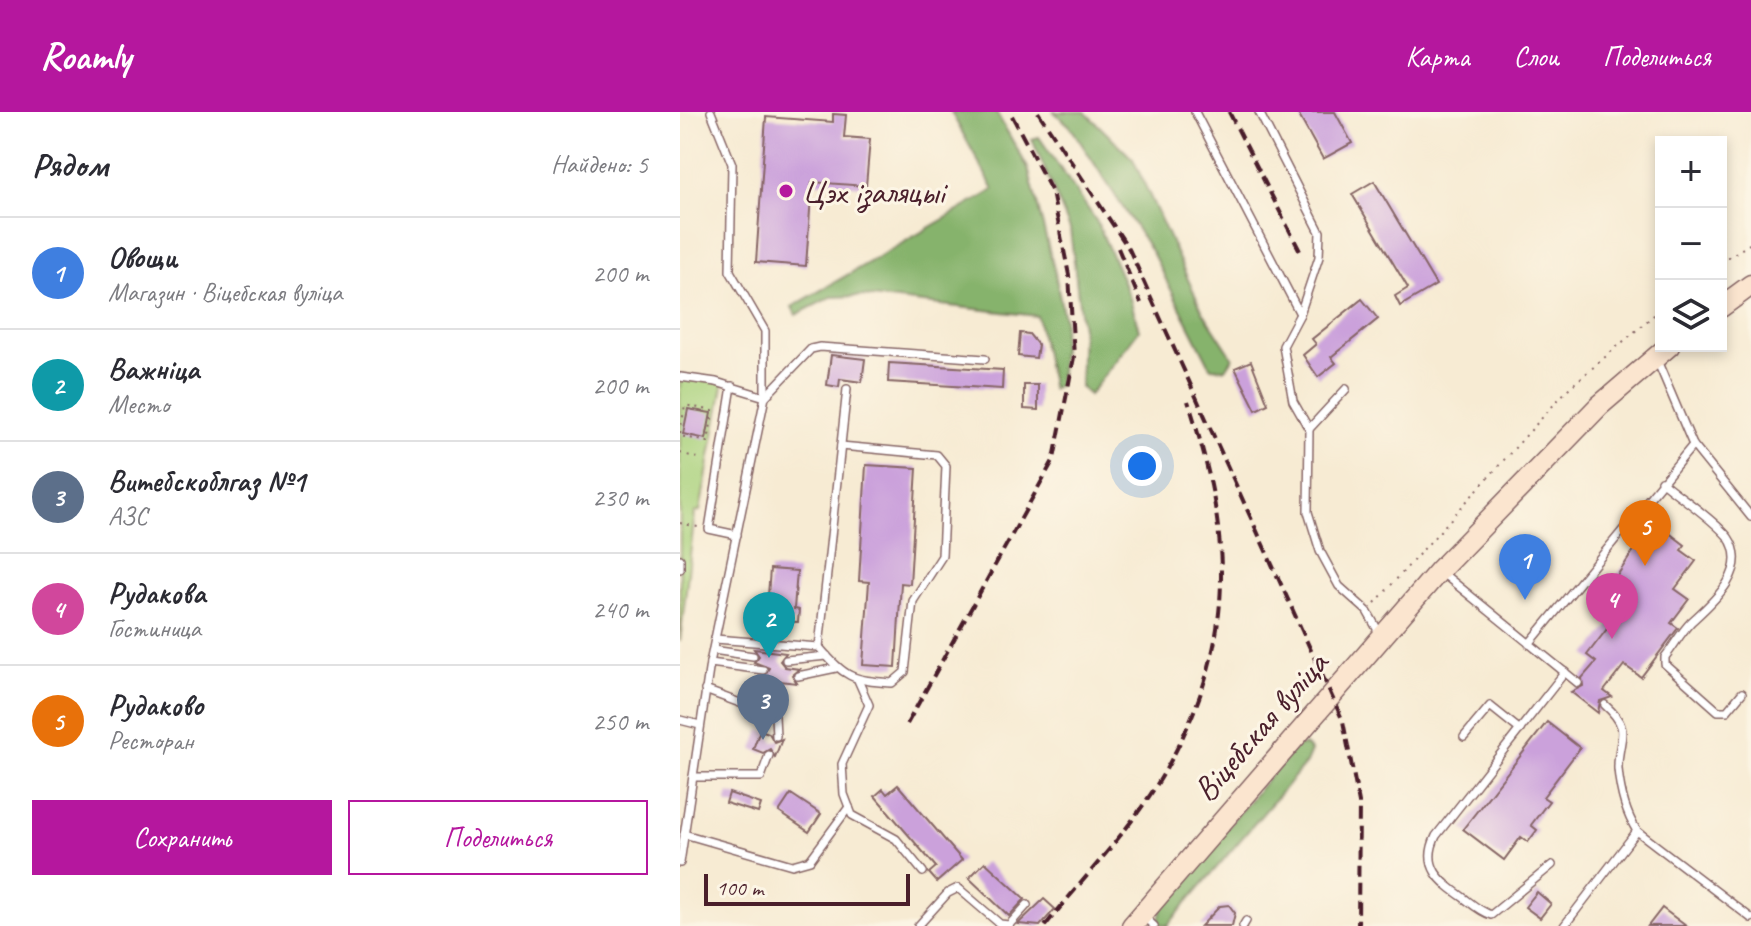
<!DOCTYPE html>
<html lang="ru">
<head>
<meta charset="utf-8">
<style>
  body { margin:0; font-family:Caveat,sans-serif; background:#f2f2f3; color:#2b2b33 }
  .controls { position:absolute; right:24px; top:24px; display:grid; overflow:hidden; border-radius:0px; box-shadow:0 4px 12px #0003 }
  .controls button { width:72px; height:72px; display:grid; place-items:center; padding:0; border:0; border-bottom:2px solid #e1e1e2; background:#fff; color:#2b2b33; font:40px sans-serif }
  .scale { position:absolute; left:24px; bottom:20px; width:206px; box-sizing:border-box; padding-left:8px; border:4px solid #4a1f2b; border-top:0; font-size:22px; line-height:28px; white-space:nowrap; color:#4a1f2b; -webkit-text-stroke:6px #fcf5e5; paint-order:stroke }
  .you { position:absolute; left:462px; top:354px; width:28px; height:28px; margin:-20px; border:6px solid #fff; border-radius:50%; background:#1a73e8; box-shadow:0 0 0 12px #1a73e833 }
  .badge { display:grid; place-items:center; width:52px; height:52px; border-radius:50%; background:#b5179e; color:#fff; font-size:26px; font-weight:700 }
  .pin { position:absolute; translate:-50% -66px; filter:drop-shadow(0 2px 4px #0008) }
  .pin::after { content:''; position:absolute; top:42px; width:28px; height:24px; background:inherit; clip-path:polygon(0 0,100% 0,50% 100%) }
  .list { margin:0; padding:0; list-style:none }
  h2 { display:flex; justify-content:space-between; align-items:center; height:104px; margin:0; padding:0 32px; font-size:34px }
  h2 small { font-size:26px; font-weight:400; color:#7c7c81 }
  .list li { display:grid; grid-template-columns:52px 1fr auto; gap:24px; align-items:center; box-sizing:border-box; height:112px; padding:0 32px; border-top:2px solid #e1e1e2 }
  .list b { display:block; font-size:30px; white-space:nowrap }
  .list p { margin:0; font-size:26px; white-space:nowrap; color:#7c7c81 }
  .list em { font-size:26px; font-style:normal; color:#7c7c81 }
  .actions { display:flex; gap:16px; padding:24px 32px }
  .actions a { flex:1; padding:18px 0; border:2px solid #b5179e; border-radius:0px; text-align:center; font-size:28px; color:#b5179e }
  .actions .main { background:#b5179e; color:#fff }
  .icon { flex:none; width:44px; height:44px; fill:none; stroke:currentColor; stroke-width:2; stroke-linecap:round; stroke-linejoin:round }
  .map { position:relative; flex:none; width:1071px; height:814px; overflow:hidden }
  header { display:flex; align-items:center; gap:48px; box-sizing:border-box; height:112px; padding:0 40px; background:#b5179e; color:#fff }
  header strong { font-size:38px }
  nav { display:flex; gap:44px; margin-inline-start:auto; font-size:28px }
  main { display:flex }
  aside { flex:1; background:#fff }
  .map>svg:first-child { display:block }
</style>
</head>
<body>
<header>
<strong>Roamly</strong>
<nav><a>Карта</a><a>Слои</a><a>Поделиться</a></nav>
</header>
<main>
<aside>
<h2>Рядом<small>Найдено: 5</small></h2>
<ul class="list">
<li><span class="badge" style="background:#3f7fe0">1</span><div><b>Овощи</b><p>Магазин · Віцебская вуліца</p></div><em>200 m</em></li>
<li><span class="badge" style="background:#0f9aa8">2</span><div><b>Важніца</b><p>Место</p></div><em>200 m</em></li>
<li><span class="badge" style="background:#5c6f8a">3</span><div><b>Витебскоблгаз №1</b><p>АЗС</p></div><em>230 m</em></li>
<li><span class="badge" style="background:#d1479c">4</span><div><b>Рудакова</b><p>Гостиница</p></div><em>240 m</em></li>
<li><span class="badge" style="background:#e8710a">5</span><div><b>Рудаково</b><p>Ресторан</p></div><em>250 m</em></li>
</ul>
<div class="actions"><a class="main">Сохранить</a><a>Поделиться</a></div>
</aside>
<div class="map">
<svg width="1071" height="814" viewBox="0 0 1071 814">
  <rect width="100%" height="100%" fill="#fcf5e5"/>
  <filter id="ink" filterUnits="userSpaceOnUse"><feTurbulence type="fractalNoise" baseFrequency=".0125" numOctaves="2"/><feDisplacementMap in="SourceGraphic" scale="16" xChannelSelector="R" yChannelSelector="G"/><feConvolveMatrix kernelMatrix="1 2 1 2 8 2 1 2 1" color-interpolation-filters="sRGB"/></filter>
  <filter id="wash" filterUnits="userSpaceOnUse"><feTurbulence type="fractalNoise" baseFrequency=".006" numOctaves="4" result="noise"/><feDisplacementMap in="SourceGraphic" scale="32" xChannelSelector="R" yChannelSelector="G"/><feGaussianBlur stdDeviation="1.8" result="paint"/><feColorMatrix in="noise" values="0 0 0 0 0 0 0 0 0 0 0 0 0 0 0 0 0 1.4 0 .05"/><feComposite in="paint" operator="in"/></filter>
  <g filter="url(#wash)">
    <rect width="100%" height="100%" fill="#f7ebd3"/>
    <!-- green -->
    <polygon fill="#a9d17c" stroke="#7a7854" stroke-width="2" points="0,262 44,268 20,399 15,400 0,530"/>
    <!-- forest -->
    <g fill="#86b36c" stroke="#68694c" stroke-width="2">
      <polygon points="271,0 316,0 348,56 375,161 384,207 379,273 372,277 357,204 182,184 151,185 116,203 112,195 314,78"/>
      <polygon points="374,0 405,0 453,47 522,198 553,246 546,257 531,256 473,142 390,14"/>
      <polygon points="359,25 417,110 449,183 459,218 409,283 400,275 402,217 390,117 352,27"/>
      <polygon points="625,633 631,639 626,651 487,814 478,811 484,790 615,634"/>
    </g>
    <g id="blocks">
      <!-- building -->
      <g fill="#cba1db">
        <polygon points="617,0 655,0 672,31 643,47"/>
        <polygon points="153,2 166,3 164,25 190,27 186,74 132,70 126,154 76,150 86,5 153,10"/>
        <polygon points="694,69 756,173 720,194 715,184 728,176 672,82"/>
        <polygon points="682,187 698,207 651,245 656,251 638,265 623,243 636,232 632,227"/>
        <polygon points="340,221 349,222 358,233 356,246 338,244"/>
        <polygon points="151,243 185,247 182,270 160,267 159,275 147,273"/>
        <polygon points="571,249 588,292 576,298 555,256"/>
        <polygon points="209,251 323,258 322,277 208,270"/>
        <polygon points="344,273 358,273 358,298 344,297"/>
        <polygon points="8,297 31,301 26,327 3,322"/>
        <polygon points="186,353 237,356 230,472 221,471 216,555 183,553 189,470 179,469"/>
        <polygon points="980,414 1005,433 1001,438 1016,449 995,477 1009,487 991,511 998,516 961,565 944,553 924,579 932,585 920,589 918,601 891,580 903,574 902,566 916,550 907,543 940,500 926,490 925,482 968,417"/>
        <polygon points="90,457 117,459 114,497 119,498 118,510 96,509 97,497 87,497"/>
        <polygon points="74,537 106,541 100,549 105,555 119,557 112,563 117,571 82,567 89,556 74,550 79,544"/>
        <polygon points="867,610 900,636 863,685 869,689 851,713 857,718 848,730 841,725 824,748 783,717"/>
        <polygon points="80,618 89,621 94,630 102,627 95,645 90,637 83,641 73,637"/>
        <polygon points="218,673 282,748 257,770 249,761 256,755 195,684 203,677 207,682"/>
        <polygon points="49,681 81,692 78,701 46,691"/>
        <polygon points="111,682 141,702 129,720 99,700"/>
        <polygon points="305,750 345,787 329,804 289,766"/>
        <polygon points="857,780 871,792 860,806 845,795"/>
        <polygon points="364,787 375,797 360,814 338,812"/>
        <polygon points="549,793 555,801 552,814 521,814 540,794"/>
        <polygon points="982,796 1006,814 968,814"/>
      </g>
    </g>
  </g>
  <g filter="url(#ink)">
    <use href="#blocks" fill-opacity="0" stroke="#876666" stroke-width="2"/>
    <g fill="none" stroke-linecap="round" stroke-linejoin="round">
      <!-- lane casing -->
      <g stroke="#876666" stroke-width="10">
        <g id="lane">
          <polyline points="515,0 620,202"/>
          <polyline points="579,0 640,120 639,145 620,202 603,234 613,289 629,317 628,400 640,439 659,474 687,499 700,522"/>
          <polyline points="976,246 1013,333 1071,405"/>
          <polyline points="0,265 36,270 85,285 85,219 50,159 52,52 31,0"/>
          <polyline points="52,274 29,417 57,423"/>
          <polyline points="629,317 666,277"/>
          <path d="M981,369C1002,387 1030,404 1048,425C1071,458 1033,490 1011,510C1001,520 994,534 985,545V552L1038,599H1047L1062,581"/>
          <polyline points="0,447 0,457"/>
          <polyline points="761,460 898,571"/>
          <polyline points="35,527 139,535 167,277"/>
          <polyline points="849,532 1013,333"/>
          <path d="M139,535C165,566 172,568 212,571L225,560L233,489L262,444L266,354L257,343L161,334"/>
          <polyline points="33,538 73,544"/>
          <polyline points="106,548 147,544"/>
          <polyline points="30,551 83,558"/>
          <polyline points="118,564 156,556"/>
          <polyline points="178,568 189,593 162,652 164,682 172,703 216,727 243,760"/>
          <polyline points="25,578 95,604 96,624"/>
          <path d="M925,593C954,619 937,626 938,657C940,678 946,702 957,719L1071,806"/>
          <polyline points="0,608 20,613"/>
          <polyline points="784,625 810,594 840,618"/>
          <polyline points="13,665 81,665 89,643"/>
          <polyline points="4,722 112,753 130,748 169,695"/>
          <polyline points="0,751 30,551 85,285 131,237 140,235 305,247"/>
          <path d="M872,753L811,803C801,800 793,793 784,786C760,769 741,755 756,724L885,560"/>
          <polyline points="463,804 474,814"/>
          <polyline points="238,814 268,781 278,776 320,812 329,813 347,793"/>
          <polyline points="563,814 566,809"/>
          <polyline points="884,814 957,719"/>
        </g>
      </g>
      <!-- secondary casing -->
      <g stroke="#876666" stroke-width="23">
        <g id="secondary">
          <polyline points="1041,195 1071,173"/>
          <polyline points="452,814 759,459 919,294 989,234"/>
        </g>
      </g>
      <!-- path -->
      <g stroke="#876666" stroke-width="2" stroke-dasharray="2 6" stroke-linecap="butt">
        <polyline points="1041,150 1071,131"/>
        <polyline points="0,321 5,293 33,299 28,330 0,324"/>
        <polyline points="0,341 18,346"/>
        <polyline points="0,411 18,415"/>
        <polyline points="695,491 888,277 981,197"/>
      </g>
      <!-- lane -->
      <use href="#lane" stroke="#fff" stroke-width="7"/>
      <!-- secondary -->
      <use href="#secondary" stroke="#fbe5cf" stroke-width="20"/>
      <!-- rail -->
      <g stroke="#4a1f2b" stroke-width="4" stroke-dasharray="12 6" stroke-linecap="butt">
        <polyline points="358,0 449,137 663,609 679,691 678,814"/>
        <polyline points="549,0 621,141"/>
        <polyline points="438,136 461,191"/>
        <polyline points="227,612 374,347 394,245 389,163 372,80 330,0"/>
        <path d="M365,814C405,764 453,715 485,659C558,529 553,427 508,289"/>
      </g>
    </g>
  </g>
  <!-- markers -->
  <circle fill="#b5179e" stroke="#fcf5e5" stroke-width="3" cx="106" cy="79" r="8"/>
  <g text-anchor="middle" stroke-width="6" stroke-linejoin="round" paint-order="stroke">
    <!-- poi labels -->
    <g font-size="34" fill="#4a1f2b" stroke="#fcf5e5" text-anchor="start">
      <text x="122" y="91">Цэх ізаляцыі</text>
    </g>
    <!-- street labels -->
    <g font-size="34" fill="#4a1f2b" stroke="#fcf5e5">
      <text transform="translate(580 614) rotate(-49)" y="12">Віцебская вуліца</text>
    </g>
  </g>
</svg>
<div class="controls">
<button>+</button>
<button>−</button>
<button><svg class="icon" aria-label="layers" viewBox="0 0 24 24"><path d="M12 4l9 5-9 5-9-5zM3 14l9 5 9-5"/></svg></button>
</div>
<div class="scale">100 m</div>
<div class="you"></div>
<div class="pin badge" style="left:845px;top:488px;background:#3f7fe0">1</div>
<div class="pin badge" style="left:89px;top:546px;background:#0f9aa8">2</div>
<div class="pin badge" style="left:83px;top:628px;background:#5c6f8a">3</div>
<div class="pin badge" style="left:932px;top:527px;background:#d1479c">4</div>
<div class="pin badge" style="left:965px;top:454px;background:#e8710a">5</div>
</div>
</main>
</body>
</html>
